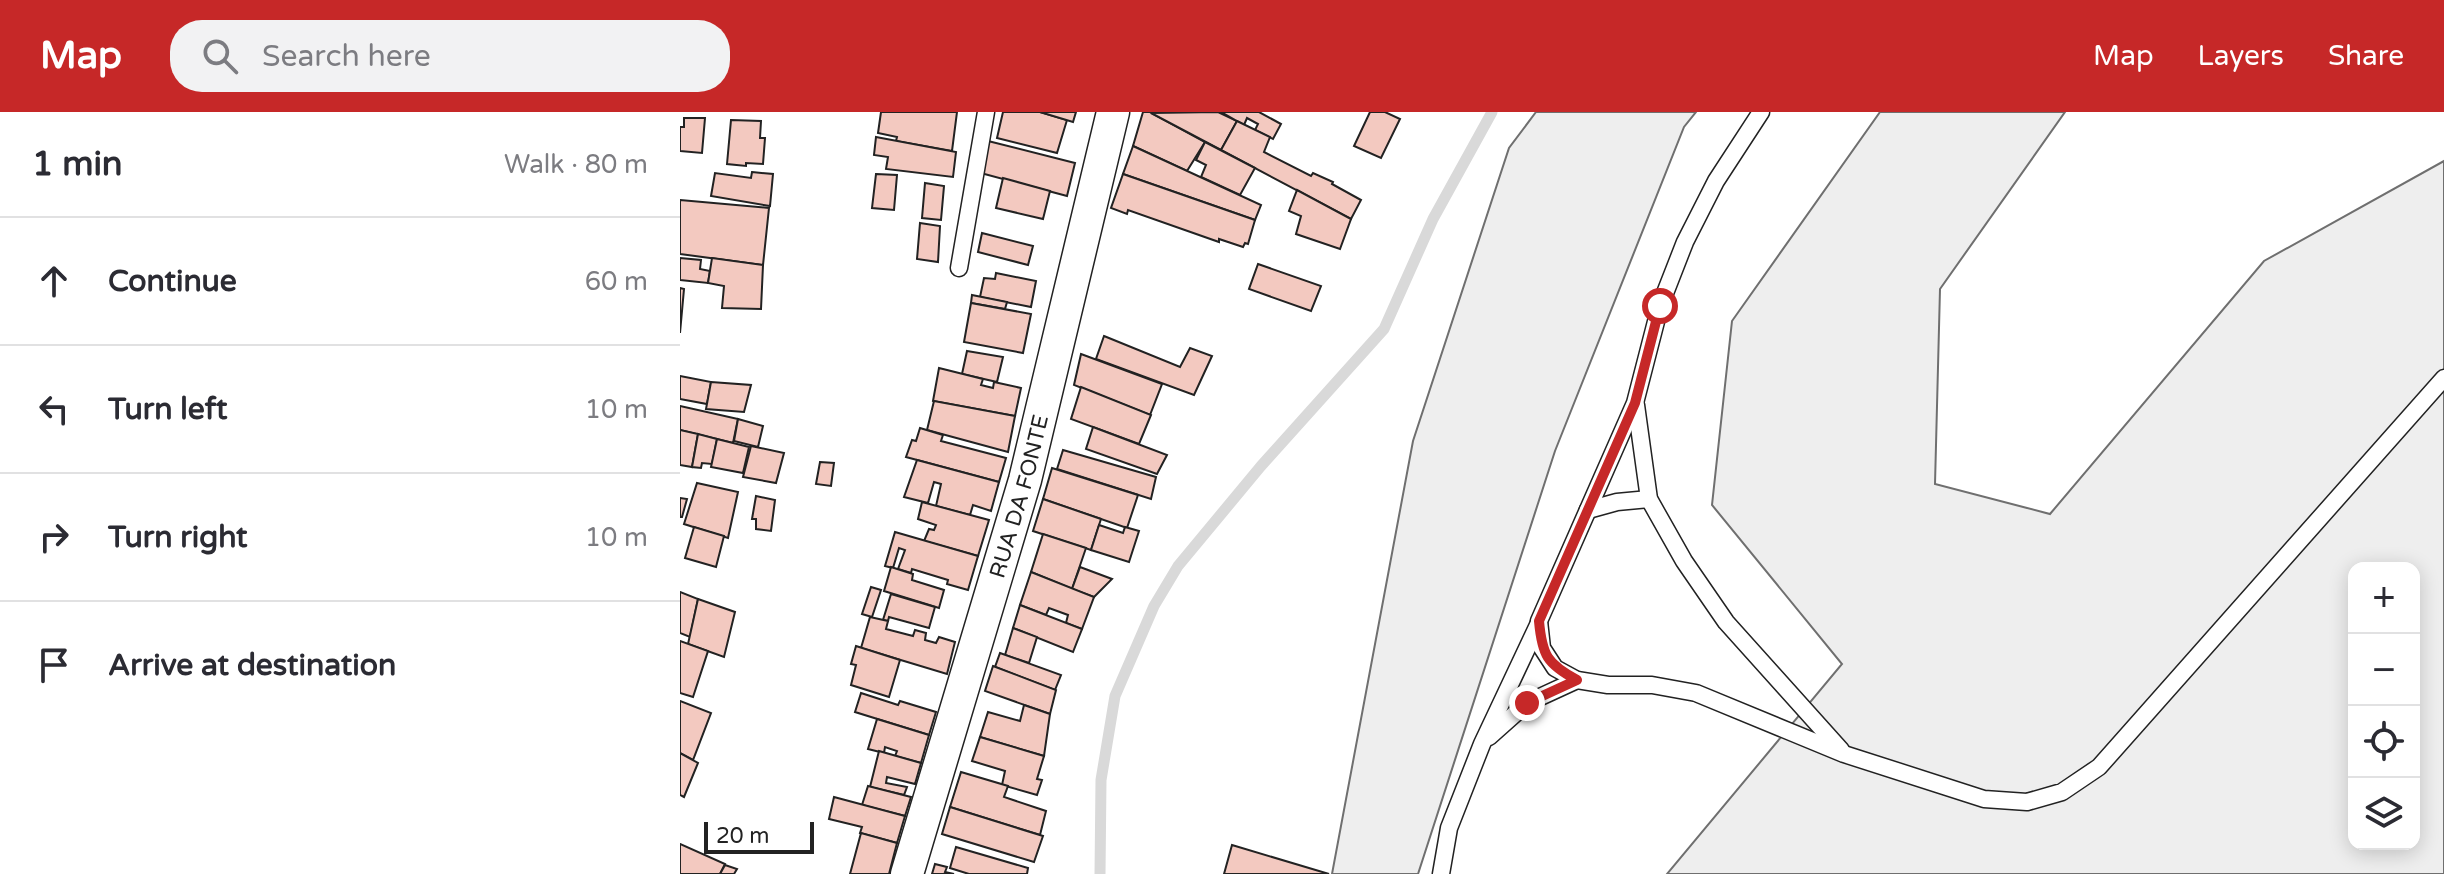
<!DOCTYPE html>
<html lang="en">
<head>
<meta charset="utf-8">
<style>
  body { margin:0; font-family:"Varela Round",sans-serif; background:#f2f2f3; color:#2b2b33 }
  .controls { position:absolute; right:24px; bottom:24px; display:grid; overflow:hidden; border-radius:16px; box-shadow:0 4px 20px #0003 }
  .controls button { width:72px; height:72px; display:grid; place-items:center; padding:0; border:0; border-bottom:2px solid #e1e1e2; background:#fff; color:#2b2b33; font:40px sans-serif }
  .scale { position:absolute; left:24px; bottom:20px; width:110px; box-sizing:border-box; padding-left:8px; border:4px solid #222; border-top:0; font-size:22px; line-height:28px; white-space:nowrap; color:#222; -webkit-text-stroke:6px #fff; paint-order:stroke }
  .stop { position:absolute; width:24px; height:24px; margin:-18px; border:6px solid #c62828; border-radius:50%; background:#fff }
  .stop.end { background:#c62828; border-color:#fff; box-shadow:0 2px 8px #0008 }
  .list { margin:0; padding:0; list-style:none }
  h2 { display:flex; justify-content:space-between; align-items:center; height:104px; margin:0; padding:0 32px; font-size:34px }
  h2 small { font-size:26px; font-weight:400; color:#7c7c81 }
  .list li { display:grid; grid-template-columns:52px 1fr auto; gap:24px; align-items:center; box-sizing:border-box; height:128px; padding:0 32px; border-top:2px solid #e1e1e2 }
  .list b { display:block; font-size:30px; white-space:nowrap }
  .list em { font-size:26px; font-style:normal; color:#7c7c81 }
  .icon { flex:none; width:44px; height:44px; fill:none; stroke:currentColor; stroke-width:2; stroke-linecap:round; stroke-linejoin:round }
  .map { position:relative; flex:none; width:1764px; height:762px; overflow:hidden }
  header { display:flex; align-items:center; gap:48px; box-sizing:border-box; height:112px; padding:0 40px; background:#c62828; color:#fff }
  header strong { font-size:38px }
  nav { display:flex; gap:44px; margin-inline-start:auto; font-size:28px }
  .search { width:560px; height:72px; background:#f2f2f3; display:flex; align-items:center; gap:20px; box-sizing:border-box; padding:0 28px; border-radius:32px; color:#7c7c81; font-size:30px }
  main { display:flex }
  aside { flex:1; background:#fff }
  .map>svg:first-child { display:block }
</style>
</head>
<body>
<header>
<strong>Map</strong>
<div class="search"><svg class="icon" aria-label="search" viewBox="0 0 24 24"><circle cx="10" cy="10" r="6"/><path d="M15 15l6 6"/></svg>Search here</div>
<nav><a>Map</a><a>Layers</a><a>Share</a></nav>
</header>
<main>
<aside>
<h2>1 min<small>Walk · 80 m</small></h2>
<ul class="list">
<li><svg class="icon" aria-label="ahead" viewBox="0 0 24 24"><path d="M12 20V5M6 11l6-6 6 6"/></svg><div><b>Continue</b></div><em>60 m</em></li>
<li><svg class="icon" aria-label="left" viewBox="0 0 24 24"><path d="M17 20v-9H6M10 6l-5 5 5 5"/></svg><div><b>Turn left</b></div><em>10 m</em></li>
<li><svg class="icon" aria-label="right" viewBox="0 0 24 24"><path d="M7 20v-9h11M14 6l5 5-5 5"/></svg><div><b>Turn right</b></div><em>10 m</em></li>
<li><svg class="icon" aria-label="arrive" viewBox="0 0 24 24"><path d="M6 21V4h12l-3 4 3 4H6"/></svg><div><b>Arrive at destination</b></div></li>
</ul>
</aside>
<div class="map">
<svg width="1764" height="762" viewBox="0 0 1764 762">
  <rect width="100%" height="100%" fill="#fff"/>
  <!-- green -->
  <g fill="#eee" stroke="#6f6f6f" stroke-width="2" fill-rule="evenodd">
    <polygon points="856,0 1016,0 1004,15 875,339 738,762 652,762 733,329 829,36"/>
    <path d="M1200,0H1385L1260,177L1255,372L1370,402L1584,149L1764,49V762H987L1162,552L1032,393L1052,209ZM1674,456H1734V732H1674Z"/>
  </g>
  <g fill="none" stroke-linecap="round" stroke-linejoin="round">
    <!-- stream -->
    <polyline stroke="#d9d9d9" stroke-width="11" points="420,762 421,668 435,584 474,494 498,454 581,354 704,217 753,107 812,0"/>
  </g>
  <!-- building -->
  <g fill="#f3c9c0" stroke="#222" stroke-width="2">
    <polygon points="201,0 277,0 272,39 216,29 217,25 198,21"/>
    <polygon points="323,0 360,0 387,8 377,41 317,26"/>
    <polygon points="360,0 396,0 393,10"/>
    <polygon points="463,0 470,0 525,30 507,59 453,34"/>
    <polygon points="538,0 557,9 541,38 471,1"/>
    <polygon points="541,0 579,0 601,12 593,27 575,18 578,12 567,6 564,13"/>
    <polygon points="690,0 705,0 720,7 701,46 674,34"/>
    <polygon points="4,6 25,6 22,41 0,39 0,15 4,15"/>
    <polygon points="51,8 81,9 80,26 85,26 83,52 66,51 66,54 47,52"/>
    <polygon points="557,9 590,25 584,40 631,64 633,61 653,70 652,72 681,88 671,107 541,38"/>
    <polygon points="196,25 276,40 273,65 206,57 208,45 194,43"/>
    <polygon points="304,28 395,51 387,84 297,60"/>
    <polygon points="525,30 575,56 560,83 521,65 526,53 516,48"/>
    <polygon points="453,34 581,93 575,108 443,62"/>
    <polygon points="72,60 93,62 90,94 31,84 35,61 71,66"/>
    <polygon points="196,62 217,63 214,98 192,96"/>
    <polygon points="443,62 575,108 568,132 565,131 563,135 539,127 539,130 448,98 447,102 431,96"/>
    <polygon points="323,66 370,79 363,107 316,96"/>
    <polygon points="245,71 264,74 261,108 242,106"/>
    <polygon points="617,78 671,107 660,137 616,122 621,104 609,99"/>
    <polygon points="0,88 89,96 83,153 0,142"/>
    <polygon points="240,111 260,114 258,150 237,147"/>
    <polygon points="302,121 353,134 348,153 298,140"/>
    <polygon points="0,146 21,148 20,157 30,159 28,171 0,168"/>
    <polygon points="32,146 83,153 81,197 42,196 44,174 28,171"/>
    <polygon points="578,152 641,174 631,199 569,177"/>
    <polygon points="316,161 356,169 351,195 300,185 304,166 315,167"/>
    <polygon points="0,176 4,177 0,221"/>
    <polygon points="292,183 327,190 325,197 291,191"/>
    <polygon points="291,191 351,202 343,241 284,230"/>
    <polygon points="424,224 500,255 510,236 532,244 514,283 416,247"/>
    <polygon points="287,239 323,245 317,270 282,262"/>
    <polygon points="401,242 482,272 470,303 394,273"/>
    <polygon points="259,256 303,267 301,273 313,276 314,270 341,276 335,304 253,289"/>
    <polygon points="0,264 31,270 27,292 0,287"/>
    <polygon points="31,270 71,273 64,300 26,297"/>
    <polygon points="401,275 471,303 459,332 391,307"/>
    <polygon points="254,289 335,304 328,340 247,318"/>
    <polygon points="0,294 58,307 53,331 0,318"/>
    <polygon points="58,307 83,314 78,335 54,329"/>
    <polygon points="413,315 487,343 477,362 406,337"/>
    <polygon points="240,316 263,323 261,329 326,346 319,370 226,345 232,328 236,329"/>
    <polygon points="0,318 18,322 12,355 0,353"/>
    <polygon points="18,322 37,327 32,352 22,351 21,356 12,355"/>
    <polygon points="37,327 69,335 63,361 31,355"/>
    <polygon points="71,334 104,341 96,371 63,365"/>
    <polygon points="383,338 476,365 471,387 377,357"/>
    <polygon points="237,348 319,370 311,399 293,393 290,403 256,394 261,372 254,370 248,391 224,385"/>
    <polygon points="140,350 154,351 151,374 136,372"/>
    <polygon points="372,356 458,383 447,416 363,387"/>
    <polygon points="17,371 58,380 48,426 4,412"/>
    <polygon points="76,384 95,388 91,419 76,417 76,407 72,407"/>
    <polygon points="0,386 7,387 2,405 0,405"/>
    <polygon points="363,387 421,407 411,438 353,419"/>
    <polygon points="242,390 309,408 298,444 244,429 249,417 254,418 256,413 238,407"/>
    <polygon points="419,413 443,421 445,415 459,419 449,450 411,438"/>
    <polygon points="14,415 44,424 36,455 5,446"/>
    <polygon points="215,420 298,444 288,478 267,472 268,468 232,457 231,461 218,457 225,438 219,436 213,456 205,454"/>
    <polygon points="363,422 406,436 392,477 351,460"/>
    <polygon points="211,455 233,462 232,468 264,478 259,496 204,479"/>
    <polygon points="400,455 432,467 414,485 392,477"/>
    <polygon points="351,460 414,485 402,517 386,511 388,503 369,496 366,503 340,493"/>
    <polygon points="191,475 201,478 192,505 182,502"/>
    <polygon points="0,480 18,487 10,525 0,521"/>
    <polygon points="211,482 255,495 249,516 209,505 208,509 203,508"/>
    <polygon points="18,487 55,500 44,545 8,532"/>
    <polygon points="340,493 402,517 393,540 333,516"/>
    <polygon points="190,505 208,509 206,517 233,524 235,518 246,521 245,528 256,531 259,525 275,530 267,562 181,536"/>
    <polygon points="333,516 357,525 349,551 325,543"/>
    <polygon points="0,529 28,539 13,585 0,581"/>
    <polygon points="176,534 220,548 209,585 171,573 176,553 171,552"/>
    <polygon points="320,541 381,563 375,578 315,555"/>
    <polygon points="313,554 376,578 370,602 305,579"/>
    <polygon points="181,581 218,593 220,589 256,600 249,623 175,600"/>
    <polygon points="0,589 31,601 13,648 0,641"/>
    <polygon points="344,593 370,602 364,644 300,625 308,600 340,609"/>
    <polygon points="197,607 249,623 241,651 215,644 217,639 205,635 204,641 188,637"/>
    <polygon points="300,625 364,644 357,667 362,668 357,683 322,673 325,659 292,649"/>
    <polygon points="199,639 241,651 235,672 207,665 206,671 227,675 224,683 190,675"/>
    <polygon points="0,641 18,651 4,685 0,683"/>
    <polygon points="281,660 328,674 324,685 366,699 360,723 270,695"/>
    <polygon points="188,674 231,685 225,704 182,693"/>
    <polygon points="154,685 225,704 217,731 180,721 182,715 149,707"/>
    <polygon points="270,695 363,724 354,750 262,722"/>
    <polygon points="181,721 217,731 209,762 170,762"/>
    <polygon points="0,732 45,752 40,762 0,762"/>
    <polygon points="552,733 649,762 544,762"/>
    <polygon points="276,735 348,756 347,762 289,762 270,756"/>
    <polygon points="255,752 267,755 265,760 274,762 252,762"/>
    <polygon points="45,753 57,757 54,762 40,762"/>
  </g>
  <g fill="none" stroke-linecap="round" stroke-linejoin="round">
    <!-- service casing -->
    <g stroke="#222" stroke-width="19">
      <g id="service">
        <polyline points="1081,0 1036,69 1005,130 980,194 955,291 859,509 862,536 875,556 897,568 928,573 972,573 1016,581 1164,642 1304,687 1347,690 1382,680 1419,655 1764,266"/>
        <polyline points="279,156 306,0"/>
        <polyline points="956,293 969,387 1004,449 1046,510 1161,638"/>
        <polyline points="908,398 937,390 969,387"/>
        <polyline points="809,625 847,591 897,568"/>
        <polyline points="761,762 769,716 802,632 859,511"/>
      </g>
    </g>
    <!-- minor casing -->
    <g stroke="#222" stroke-width="35">
      <g id="minor">
        <path id="s1" d="M227,762L345,368L433,0"/>
      </g>
    </g>
    <!-- service -->
    <use href="#service" stroke="#fff" stroke-width="16"/>
    <!-- minor -->
    <use href="#minor" stroke="#fff" stroke-width="32"/>
  </g>
  <g fill="none" stroke-linecap="round" stroke-linejoin="round">
    <!-- route -->
    <path stroke="#c62828" stroke-width="10" d="M847,591L897,568C867,552 862,543 859,509L955,291L980,194"/>
  </g>
  <g text-anchor="middle" stroke-width="6" stroke-linejoin="round" paint-order="stroke">
    <!-- street labels -->
    <g font-size="22" fill="#222" stroke="#fff">
      <text dy="8" stroke="none"><textPath href="#s1" startOffset="394">RUA DA FONTE</textPath></text>
    </g>
  </g>
</svg>
<div class="controls">
<button>+</button>
<button>−</button>
<button><svg class="icon" aria-label="locate" viewBox="0 0 24 24"><circle cx="12" cy="12" r="6"/><path d="M12 2v4M12 18v4M2 12h4M18 12h4"/></svg></button>
<button><svg class="icon" aria-label="layers" viewBox="0 0 24 24"><path d="M12 4l9 5-9 5-9-5zM3 14l9 5 9-5"/></svg></button>
</div>
<div class="scale">20 m</div>
<div class="stop" style="left:980px;top:194px"></div>
<div class="stop end" style="left:847px;top:591px"></div>
</div>
</main>
</body>
</html>
